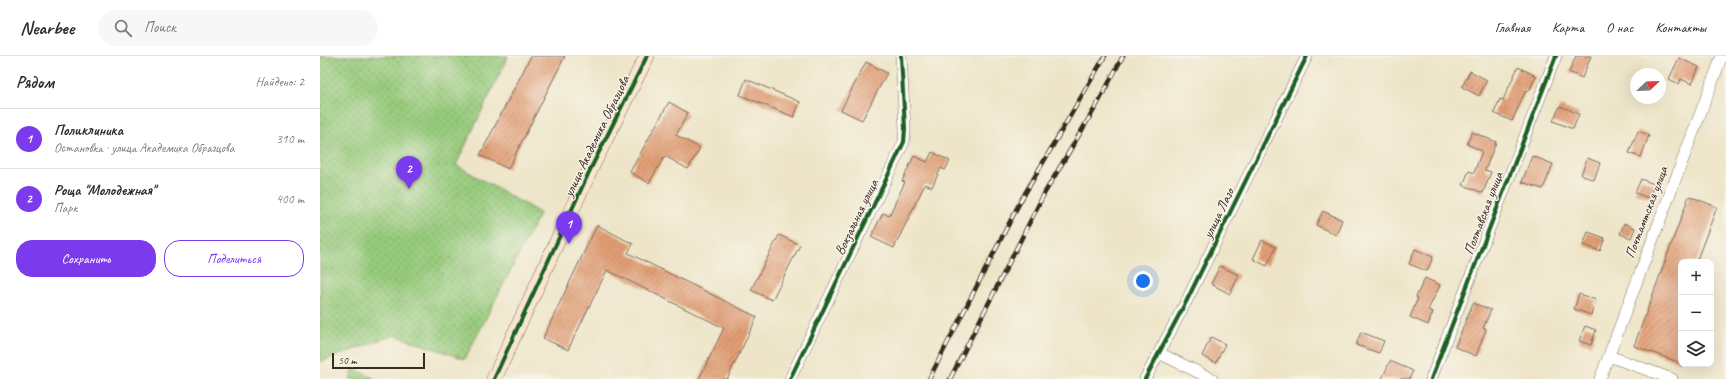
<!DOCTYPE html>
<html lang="ru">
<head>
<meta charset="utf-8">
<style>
  body { margin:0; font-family:Caveat,sans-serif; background:#f7f7f7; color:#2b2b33 }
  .controls { position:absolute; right:12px; bottom:12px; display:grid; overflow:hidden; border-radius:8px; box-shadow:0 4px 16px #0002 }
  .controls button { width:36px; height:36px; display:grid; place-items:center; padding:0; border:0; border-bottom:1px solid #e1e1e2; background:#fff; color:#2b2b33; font:20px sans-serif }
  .compass { position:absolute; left:1310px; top:12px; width:36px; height:36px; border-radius:50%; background:#fff; box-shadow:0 4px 16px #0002; rotate:67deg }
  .scale { position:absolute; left:12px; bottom:10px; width:93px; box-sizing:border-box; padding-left:4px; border:2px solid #3b2a1e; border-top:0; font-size:11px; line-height:14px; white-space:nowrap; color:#3b2a1e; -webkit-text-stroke:3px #f7f3e8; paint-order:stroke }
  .you { position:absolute; left:823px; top:225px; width:14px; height:14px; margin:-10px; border:3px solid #fff; border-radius:50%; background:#1a73e8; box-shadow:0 0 0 6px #1a73e833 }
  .badge { display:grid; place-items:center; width:26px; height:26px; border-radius:50%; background:#7c3aed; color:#fff; font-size:13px; font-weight:700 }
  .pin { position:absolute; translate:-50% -33px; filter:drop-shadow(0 1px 2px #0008) }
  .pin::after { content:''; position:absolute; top:21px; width:14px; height:12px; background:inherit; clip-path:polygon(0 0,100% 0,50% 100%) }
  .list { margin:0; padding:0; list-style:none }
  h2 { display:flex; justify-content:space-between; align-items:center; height:52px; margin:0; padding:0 16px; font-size:17px }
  h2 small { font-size:13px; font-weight:400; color:#7c7c81 }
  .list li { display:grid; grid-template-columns:26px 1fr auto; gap:12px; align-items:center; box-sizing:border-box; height:60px; padding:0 16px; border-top:1px solid #e1e1e2 }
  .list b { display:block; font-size:15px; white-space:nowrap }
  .list p { margin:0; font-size:13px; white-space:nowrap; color:#7c7c81 }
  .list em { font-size:13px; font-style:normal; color:#7c7c81 }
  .actions { display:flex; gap:8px; padding:12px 16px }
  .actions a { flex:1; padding:9px 0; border:1px solid #7c3aed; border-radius:16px; text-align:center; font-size:14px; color:#7c3aed }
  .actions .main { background:#7c3aed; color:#fff }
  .icon { flex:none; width:22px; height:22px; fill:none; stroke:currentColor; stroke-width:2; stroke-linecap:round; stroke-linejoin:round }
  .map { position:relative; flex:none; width:1406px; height:323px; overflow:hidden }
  header { display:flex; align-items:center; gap:24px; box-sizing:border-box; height:56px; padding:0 20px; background:#fff; border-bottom:1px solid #e1e1e2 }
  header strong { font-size:19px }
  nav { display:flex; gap:22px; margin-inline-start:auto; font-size:14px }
  .search { width:280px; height:36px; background:#f7f7f7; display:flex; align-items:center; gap:10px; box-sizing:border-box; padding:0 14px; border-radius:22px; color:#7c7c81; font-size:15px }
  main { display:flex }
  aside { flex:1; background:#fff }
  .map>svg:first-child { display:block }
</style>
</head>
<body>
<header>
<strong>Nearbee</strong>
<div class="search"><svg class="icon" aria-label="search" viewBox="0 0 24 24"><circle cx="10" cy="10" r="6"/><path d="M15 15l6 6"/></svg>Поиск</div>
<nav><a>Главная</a><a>Карта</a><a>О нас</a><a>Контакты</a></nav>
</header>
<main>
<aside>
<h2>Рядом<small>Найдено: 2</small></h2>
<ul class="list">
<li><span class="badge">1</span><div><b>Поликлиника</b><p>Остановка · улица Академика Образцова</p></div><em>310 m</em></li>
<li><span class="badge">2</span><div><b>Роща &quot;Молодежная&quot;</b><p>Парк</p></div><em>400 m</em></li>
</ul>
<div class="actions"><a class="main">Сохранить</a><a>Поделиться</a></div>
</aside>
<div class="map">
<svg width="1406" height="323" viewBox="0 0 1406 323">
  <defs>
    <pattern id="park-dots" width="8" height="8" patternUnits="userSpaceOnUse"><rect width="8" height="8" fill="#96ca7b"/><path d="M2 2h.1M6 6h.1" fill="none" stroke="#7ca464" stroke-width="1.8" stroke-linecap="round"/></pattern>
    <pattern id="building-hatch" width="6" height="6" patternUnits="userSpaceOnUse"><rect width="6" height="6" fill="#e29e74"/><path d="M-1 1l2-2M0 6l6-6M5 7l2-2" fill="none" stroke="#b8815f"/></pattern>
  </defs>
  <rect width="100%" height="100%" fill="#f7f3e8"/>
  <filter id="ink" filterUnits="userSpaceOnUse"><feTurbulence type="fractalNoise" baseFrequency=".025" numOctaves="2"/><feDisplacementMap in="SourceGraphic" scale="8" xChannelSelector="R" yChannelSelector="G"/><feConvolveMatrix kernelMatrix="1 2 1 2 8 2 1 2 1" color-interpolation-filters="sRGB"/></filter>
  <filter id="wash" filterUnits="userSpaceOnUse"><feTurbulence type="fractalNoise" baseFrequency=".012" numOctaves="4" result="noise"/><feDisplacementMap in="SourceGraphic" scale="16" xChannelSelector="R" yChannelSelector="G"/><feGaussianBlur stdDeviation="0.9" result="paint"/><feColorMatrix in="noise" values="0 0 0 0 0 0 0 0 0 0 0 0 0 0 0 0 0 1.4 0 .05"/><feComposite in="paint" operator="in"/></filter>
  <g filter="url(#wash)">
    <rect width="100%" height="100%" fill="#eee5c8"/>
    <!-- park -->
    <polygon fill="url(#park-dots)" stroke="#687a4c" points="0,0 188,0 136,109 220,157 145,303 74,279 0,306"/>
    <!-- garden -->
    <polygon fill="#96ca7b" stroke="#687a4c" points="34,313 35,313 55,323 30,323"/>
    <g id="blocks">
      <!-- building -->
      <g fill="url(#building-hatch)">
        <polygon points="211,0 245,0 188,113 160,99"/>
        <polygon points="1256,0 1271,0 1262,22 1249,16"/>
        <polygon points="1359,2 1379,11 1372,28 1361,23 1359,28 1349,23"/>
        <polygon points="546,6 567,17 542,64 521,54"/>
        <polygon points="1198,11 1216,20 1209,35 1206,34 1192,65 1174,57 1180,43 1183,44"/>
        <polygon points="1150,15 1167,24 1159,40 1142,31"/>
        <polygon points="426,23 480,46 474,61 420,39"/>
        <polygon points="349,46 368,57 356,79 380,92 368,113 345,100 329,127 310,116"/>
        <polygon points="1240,50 1259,58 1253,73 1233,65"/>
        <polygon points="1318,75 1329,79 1321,101 1309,97"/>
        <polygon points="1152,76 1176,86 1165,114 1171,116 1163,137 1143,129 1149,115 1154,117 1162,95 1147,88"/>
        <polygon points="612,96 630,105 625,114 621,112 612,131 605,128 574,192 551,181 563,157 569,160 585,126 582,125 594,100 607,106"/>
        <polygon points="1212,100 1233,108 1223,133 1202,126"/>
        <polygon points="1267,102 1280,107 1274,124 1261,119"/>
        <polygon points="1321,123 1334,128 1329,142 1315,137"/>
        <polygon points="1369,140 1397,151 1376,206 1361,206 1361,307 1314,290"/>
        <polygon points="1003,155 1022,164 1016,179 996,169"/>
        <polygon points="1304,167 1315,172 1311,182 1300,178"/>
        <polygon points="277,169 313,188 308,197 437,261 407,323 379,323 404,272 287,214 248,294 223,282"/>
        <polygon points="1268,176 1285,182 1280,195 1263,189"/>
        <polygon points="459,179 480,189 452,244 431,234"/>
        <polygon points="942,184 956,191 947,210 933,203"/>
        <polygon points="1095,193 1113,201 1107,215 1089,208"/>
        <polygon points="900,210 919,219 910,238 891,228"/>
        <polygon points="1105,222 1120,229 1108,254 1113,256 1108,269 1090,261 1098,242 1096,241"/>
        <polygon points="1259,238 1276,244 1271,259 1254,253"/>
        <polygon points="1153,247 1171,254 1163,272 1166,273 1156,300 1135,291"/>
        <polygon points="1265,270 1276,274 1271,289 1259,285"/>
        <polygon points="1041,276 1064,285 1059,297 1036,289"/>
        <polygon points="891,281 905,288 896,307 882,300"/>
        <polygon points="1070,305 1093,315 1089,323 1062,323"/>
      </g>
    </g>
  </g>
  <g filter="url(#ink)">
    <use href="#blocks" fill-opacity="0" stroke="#7a6b5a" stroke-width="1"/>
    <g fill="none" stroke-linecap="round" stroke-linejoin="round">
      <!-- street casing -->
      <g stroke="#7a6b5a" stroke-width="12">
        <g id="street">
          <polyline points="839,297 892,323"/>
          <polyline points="1289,300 1352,323"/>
          <polyline points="470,323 584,86 585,72 581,0"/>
          <polyline points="825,323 867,244 987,0"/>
          <polyline points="1111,323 1236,0"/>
          <polyline points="1280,323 1402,0"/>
        </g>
      </g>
      <!-- secondary casing -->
      <g stroke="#7a6b5a" stroke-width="16">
        <polyline id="secondary" points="174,323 270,114 327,0"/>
      </g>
      <!-- street -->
      <use href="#street" stroke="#fff" stroke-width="11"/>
      <!-- secondary -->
      <use href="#secondary" stroke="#fbe5cf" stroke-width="15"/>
      <!-- rail casing -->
      <g stroke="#3b2a1e" stroke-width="4.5">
        <g id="rail">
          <polyline points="609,323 700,146 785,0"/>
          <polyline points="630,323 724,138 778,47 803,0"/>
        </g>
      </g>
      <!-- rail -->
      <use href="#rail" stroke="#f7f3e8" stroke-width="3" stroke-dasharray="9" stroke-linecap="butt"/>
      <!-- cycleway casing -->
      <g stroke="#f7f3e8" stroke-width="6">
        <g id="cycleway">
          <polyline points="174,323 270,114 327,0"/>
          <polyline points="470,323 584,86 585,72 581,0"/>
          <polyline points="825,323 867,244 987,0"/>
          <polyline points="1111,323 1236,0"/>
        </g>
      </g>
      <!-- cycleway -->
      <use href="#cycleway" stroke="#1b5e20" stroke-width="4"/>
    </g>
  </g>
  <g text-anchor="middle" stroke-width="3" stroke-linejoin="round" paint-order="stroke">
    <!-- street labels -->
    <g font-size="14" fill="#3b2a1e" stroke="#f7f3e8">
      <text transform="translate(276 80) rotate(-64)" y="5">улица Академика Образцова</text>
      <text transform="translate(1326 156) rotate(-69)" y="5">Почтамтская улица</text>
      <text transform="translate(898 157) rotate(-64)" y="5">улица Лазо</text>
      <text transform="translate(1163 157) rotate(-69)" y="5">Полтавская улица</text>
      <text transform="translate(536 161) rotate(-64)" y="5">Вокзальная улица</text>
    </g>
  </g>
</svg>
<div class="controls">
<button>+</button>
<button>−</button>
<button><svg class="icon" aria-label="layers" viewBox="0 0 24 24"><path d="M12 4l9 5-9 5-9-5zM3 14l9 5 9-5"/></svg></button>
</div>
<svg class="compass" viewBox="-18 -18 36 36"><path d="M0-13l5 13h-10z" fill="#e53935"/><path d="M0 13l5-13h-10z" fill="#7c7c81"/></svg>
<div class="scale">50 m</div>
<div class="you"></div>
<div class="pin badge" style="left:249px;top:188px">1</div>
<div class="pin badge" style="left:89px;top:133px">2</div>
</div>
</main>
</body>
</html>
